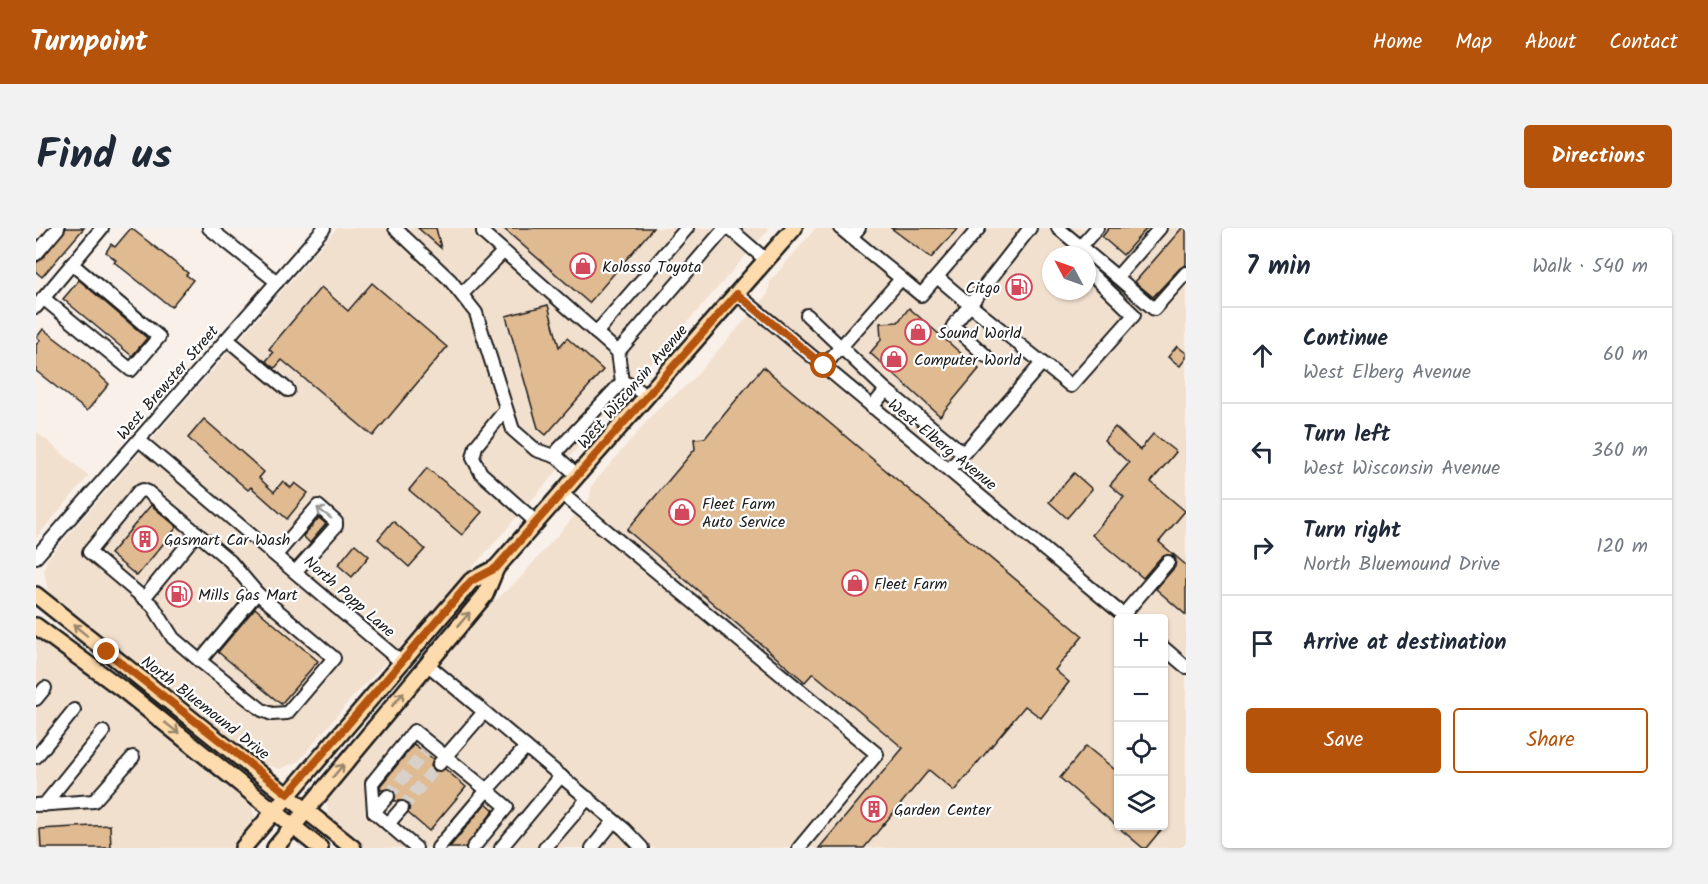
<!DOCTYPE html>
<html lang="en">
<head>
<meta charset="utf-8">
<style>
  body { margin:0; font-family:Kalam,sans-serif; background:#f2f2f3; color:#1f2937 }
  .controls { position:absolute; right:18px; bottom:18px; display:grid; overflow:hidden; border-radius:6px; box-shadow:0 2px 4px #0004 }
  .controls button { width:54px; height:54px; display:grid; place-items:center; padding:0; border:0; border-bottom:2px solid #e0e1e3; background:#fff; color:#1f2937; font:30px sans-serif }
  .compass { position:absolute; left:1006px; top:18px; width:54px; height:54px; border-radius:50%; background:#fff; box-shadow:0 2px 4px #0004; rotate:311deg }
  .stop { position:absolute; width:18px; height:18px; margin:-14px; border:4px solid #b45309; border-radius:50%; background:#fff }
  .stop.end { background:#b45309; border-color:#fff; box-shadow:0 2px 6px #0008 }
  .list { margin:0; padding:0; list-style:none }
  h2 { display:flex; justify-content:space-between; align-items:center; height:78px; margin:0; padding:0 24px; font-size:26px }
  h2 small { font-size:20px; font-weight:400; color:#747a83 }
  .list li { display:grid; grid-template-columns:39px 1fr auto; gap:18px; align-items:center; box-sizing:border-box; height:96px; padding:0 24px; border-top:2px solid #e0e1e3 }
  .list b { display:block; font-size:22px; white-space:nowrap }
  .list p { margin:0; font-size:20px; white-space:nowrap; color:#747a83 }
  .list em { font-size:20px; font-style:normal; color:#747a83 }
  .actions { display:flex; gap:12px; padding:18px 24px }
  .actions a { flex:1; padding:14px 0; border:2px solid #b45309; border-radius:6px; text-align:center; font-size:21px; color:#b45309 }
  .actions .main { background:#b45309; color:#fff }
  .icon { flex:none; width:33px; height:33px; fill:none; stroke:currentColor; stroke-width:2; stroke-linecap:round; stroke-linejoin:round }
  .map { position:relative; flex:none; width:1150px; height:620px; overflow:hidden; border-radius:6px }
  header { display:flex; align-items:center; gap:36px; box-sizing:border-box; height:84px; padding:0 30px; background:#b45309; color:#fff }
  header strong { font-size:28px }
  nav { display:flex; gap:33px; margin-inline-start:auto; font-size:21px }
  .intro { display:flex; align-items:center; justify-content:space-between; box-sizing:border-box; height:144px; padding:0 36px }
  h1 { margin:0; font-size:42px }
  .button { padding:15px 27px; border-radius:6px; background:#b45309; color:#fff; font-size:21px; font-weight:700 }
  main { display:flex; gap:36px; padding:0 36px }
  aside { flex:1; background:#fff; border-radius:6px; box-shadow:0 2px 4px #0004 }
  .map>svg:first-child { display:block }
</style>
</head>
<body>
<header>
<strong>Turnpoint</strong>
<nav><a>Home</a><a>Map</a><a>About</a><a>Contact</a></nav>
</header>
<div class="intro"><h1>Find us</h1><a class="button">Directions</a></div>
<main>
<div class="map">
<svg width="1150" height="620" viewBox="0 0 1150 620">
  <rect width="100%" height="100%" fill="#f9f1e9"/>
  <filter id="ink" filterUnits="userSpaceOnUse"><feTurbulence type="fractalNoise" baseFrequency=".0167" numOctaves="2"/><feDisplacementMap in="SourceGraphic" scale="12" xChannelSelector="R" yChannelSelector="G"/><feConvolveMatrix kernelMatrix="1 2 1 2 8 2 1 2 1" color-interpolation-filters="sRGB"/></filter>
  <g filter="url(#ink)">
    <!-- built -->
    <g fill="#f2e0cf" fill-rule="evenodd">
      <polygon points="301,0 734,0 403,378 314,472 262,534 243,541 228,536 19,371 11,361 8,341 11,331"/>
      <path d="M780,0H1150V620H330L292,587L291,571L297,561L440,389L483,351L554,270L555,258L618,185L654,154L732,66L734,53ZM1015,27H1051V63H1015ZM1082,391H1128V598H1082Z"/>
      <polygon points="0,203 53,248 0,310"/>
      <polygon points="0,398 205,564 215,575 219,589 212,604 199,620 0,620"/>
    </g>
    <!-- building -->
    <g fill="#e0ba91" stroke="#1c1c1c" stroke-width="1.5">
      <polygon points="30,0 48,0 6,49 0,44 0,35 6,31"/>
      <polygon points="95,0 152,45 150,47 157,52 135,79 78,34 80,32 70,24 75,16 79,19"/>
      <polygon points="382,0 400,0 405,20"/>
      <polygon points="467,0 617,0 553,75"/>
      <polygon points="855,0 922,0 895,30"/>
      <polygon points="1073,0 1111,0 1087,27 1066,9"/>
      <polygon points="1146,0 1150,0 1150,37 1144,40 1117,69 1099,54"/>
      <polygon points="43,52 111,110 96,128 27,71"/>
      <polygon points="336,55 411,119 337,208 246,132 239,140 230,133 237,125 233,121 285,59 312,83"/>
      <polygon points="512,77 523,119 531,110 567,142 510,207 502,200 470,88"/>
      <polygon points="873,80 943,141 904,188 834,125 845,112 844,95 862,94"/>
      <polygon points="7,101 46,131 73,156 51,183 0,143 0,117 4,112 1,109"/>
      <polygon points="1141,118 1150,125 1150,130 1144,138 1132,129"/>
      <polygon points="727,139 1047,408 1019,442 1033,454 1005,490 989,478 918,563 893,542 828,620 783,620 867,520 777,445 769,454 591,302 659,221 658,211 669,210"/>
      <polygon points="168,191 228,244 223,250 238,264 247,253 255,260 259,255 272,265 251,291 215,259 212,262 152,210"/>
      <polygon points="1079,199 1104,222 1117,206 1140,224 1115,254 1149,283 1123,314 1150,337 1150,387 1120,361 1139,339 1140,332 1137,327 1126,328 1107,350 1056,307 1088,269 1074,257 1093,235 1068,212"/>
      <polygon points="391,240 446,284 426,307 373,262"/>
      <polygon points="1038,245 1056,261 1031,290 1013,274"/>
      <polygon points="115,277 141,299 101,348 74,326"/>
      <polygon points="283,290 290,296 274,315 267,308"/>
      <polygon points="357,293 389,321 373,339 342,311"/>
      <polygon points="319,316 333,328 316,349 302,337"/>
      <polygon points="219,380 282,433 245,476 182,424"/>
      <polygon points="378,516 397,531 395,538 398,543 409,541 430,559 393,603 372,585 374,578 371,573 358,573 360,566 357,561 345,562 344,558"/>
      <polygon points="1050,518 1083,545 1083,597 1129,597 1110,620 1107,620 1024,550"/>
      <polygon points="450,575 458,582 429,620 413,620"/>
      <polygon points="74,597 75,620 5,620 4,601"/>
    </g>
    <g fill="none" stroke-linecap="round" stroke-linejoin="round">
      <!-- minor-tunnel -->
      <g stroke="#d8d1ca" stroke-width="12" stroke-dasharray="12 6" stroke-linecap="butt">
        <polyline points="352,568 389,524"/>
        <polyline points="366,580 403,536"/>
      </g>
      <!-- minor casing -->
      <g stroke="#1c1c1c" stroke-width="16">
        <g id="minor">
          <polyline points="173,0 241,54"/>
          <polyline points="359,0 414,52 440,85 477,202 500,222 521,229"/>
          <polyline points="447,0 447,5 582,124 586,154"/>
          <polyline points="693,0 730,32"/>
          <polyline points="804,0 885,67 943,0"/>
          <polyline points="994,0 934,77 1035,158 1098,87 1051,42"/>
          <polyline points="1022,0 1081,49 1124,0"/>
          <polyline points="815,9 823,0"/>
          <polyline points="0,26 22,0"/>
          <polyline points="1044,26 1045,18 1061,0"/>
          <polyline points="901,49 934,77 917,98 950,128"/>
          <polyline points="1081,49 1118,81 1150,45"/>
          <polyline points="426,66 467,24"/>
          <polyline points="701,66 1092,391"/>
          <polyline points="7,70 95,142 123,109 36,36"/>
          <polyline points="0,79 66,0"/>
          <polyline points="771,87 850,162 836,179"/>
          <polyline points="560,105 651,0"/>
          <polyline points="191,111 252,162"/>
          <polyline points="582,124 689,0"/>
          <polyline points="788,138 865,51"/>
          <polyline points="850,162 927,225"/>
          <polyline points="470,181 440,218 437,230 445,245 500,294"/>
          <polyline points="103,212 365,434"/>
          <polyline points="913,242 1006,135"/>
          <polyline points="541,247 521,229 522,222 586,154 596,157 610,169"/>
          <polyline points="525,265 841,526 763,620"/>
          <polyline points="240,327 282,278 300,294 300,298 260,343"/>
          <polyline points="0,329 288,0"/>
          <polygon points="221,365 298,430 251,485 236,486 226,482 164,433"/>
          <polyline points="108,370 161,305"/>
          <polyline points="1087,387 1132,334"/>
          <polyline points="1128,420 1150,439"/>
          <polyline points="164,433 137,410 117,378 53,324 102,264 107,262 112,264 194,333 221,365"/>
          <polyline points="391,436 588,601 606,620"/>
          <polyline points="0,471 9,460"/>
          <polyline points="0,529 38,482"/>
          <polyline points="403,536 448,484"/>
          <polyline points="0,577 58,573 97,529"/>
          <polyline points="8,577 67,504"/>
          <polyline points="338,584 352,568"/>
          <polyline points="352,596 366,580"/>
          <polyline points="380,620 338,584 336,555 378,503 451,562 490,519"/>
          <polyline points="402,620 451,562 471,579 437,620"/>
          <polyline points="465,620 525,548"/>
          <polyline points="509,620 552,570"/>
          <polyline points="556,620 578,593"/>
        </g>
      </g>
      <!-- major casing -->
      <g stroke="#1c1c1c" stroke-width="20">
        <g id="major">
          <polyline points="0,367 317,620"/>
          <polyline points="0,398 90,464 284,620"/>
          <polyline points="207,620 435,353 460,340"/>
          <polyline points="239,620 449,367 460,340 758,0"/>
        </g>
      </g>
      <!-- minor -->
      <use href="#minor" stroke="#fff" stroke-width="12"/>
      <!-- major -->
      <use href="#major" stroke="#fedbac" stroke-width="15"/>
    </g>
    <!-- one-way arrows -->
    <defs><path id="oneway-shaft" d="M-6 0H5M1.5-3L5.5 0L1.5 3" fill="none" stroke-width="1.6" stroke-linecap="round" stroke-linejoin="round" transform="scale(1.5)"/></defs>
    <use stroke="#999" href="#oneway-shaft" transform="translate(288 285) rotate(-143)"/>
    <g stroke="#98856b">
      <use href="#oneway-shaft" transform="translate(428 391) rotate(-50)"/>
      <use href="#oneway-shaft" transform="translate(44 402) rotate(-141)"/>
      <use href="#oneway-shaft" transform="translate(362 471) rotate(-50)"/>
      <use href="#oneway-shaft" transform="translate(136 500) rotate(38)"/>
      <use href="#oneway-shaft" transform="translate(302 543) rotate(-50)"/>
    </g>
  </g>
  <g fill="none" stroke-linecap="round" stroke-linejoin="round" filter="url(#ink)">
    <!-- route -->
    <polyline stroke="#b45309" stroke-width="8" points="71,424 252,566 435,353 460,340 701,66 788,138"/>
  </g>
  <!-- icons -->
  <defs>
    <g id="shop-ring" transform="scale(1.35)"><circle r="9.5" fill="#fff" stroke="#d1495b" stroke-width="1.5"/><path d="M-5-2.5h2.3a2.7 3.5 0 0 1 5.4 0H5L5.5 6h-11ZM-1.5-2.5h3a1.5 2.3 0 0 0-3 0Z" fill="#d1495b"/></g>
    <g id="fuel-ring" transform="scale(1.35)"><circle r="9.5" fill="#fff" stroke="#d1495b" stroke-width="1.5"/><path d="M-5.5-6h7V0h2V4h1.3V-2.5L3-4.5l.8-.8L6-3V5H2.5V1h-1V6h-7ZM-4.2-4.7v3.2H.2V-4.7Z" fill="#d1495b"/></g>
    <g id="building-ring" transform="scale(1.35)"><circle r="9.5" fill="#fff" stroke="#d1495b" stroke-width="1.5"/><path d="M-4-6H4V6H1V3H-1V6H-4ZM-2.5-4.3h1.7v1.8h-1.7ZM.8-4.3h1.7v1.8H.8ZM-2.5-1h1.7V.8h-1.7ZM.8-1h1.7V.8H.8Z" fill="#d1495b"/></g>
  </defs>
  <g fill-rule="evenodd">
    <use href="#shop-ring" x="547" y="38"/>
    <use href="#fuel-ring" x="983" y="59"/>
    <use href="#shop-ring" x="882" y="104"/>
    <use href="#shop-ring" x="858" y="131"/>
    <use href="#shop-ring" x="646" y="284"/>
    <use href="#building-ring" x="109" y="311"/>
    <use href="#shop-ring" x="819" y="355"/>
    <use href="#fuel-ring" x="143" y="366"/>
    <use href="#building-ring" x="838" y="581"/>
  </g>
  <g text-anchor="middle" stroke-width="4.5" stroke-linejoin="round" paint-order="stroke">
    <!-- poi labels -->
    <g font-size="16" fill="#1c1c1c" stroke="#fff" text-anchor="start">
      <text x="566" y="44">Kolosso Toyota</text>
      <text x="964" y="65" text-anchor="end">Citgo</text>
      <text x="902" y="110">Sound World</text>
      <text x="878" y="137">Computer World</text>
      <text x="666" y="281">Fleet Farm<tspan x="666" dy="18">Auto Service</tspan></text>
      <text x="128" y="317">Gasmart Car Wash</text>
      <text x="838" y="361">Fleet Farm</text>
      <text x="162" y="372">Mills Gas Mart</text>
      <text x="858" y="587">Garden Center</text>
    </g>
    <!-- street labels -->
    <g font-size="16" fill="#1c1c1c" stroke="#fff">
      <text transform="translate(131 154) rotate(-49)" y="6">West Brewster Street</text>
      <text transform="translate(596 158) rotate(-49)" y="6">West Wisconsin Avenue</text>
      <text transform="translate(907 216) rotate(39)" y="6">West Elberg Avenue</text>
      <text transform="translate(314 368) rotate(41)" y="6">North Popp Lane</text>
      <text transform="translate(170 479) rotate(38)" y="6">North Bluemound Drive</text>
    </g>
  </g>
</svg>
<div class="controls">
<button>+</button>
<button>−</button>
<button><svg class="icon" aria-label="locate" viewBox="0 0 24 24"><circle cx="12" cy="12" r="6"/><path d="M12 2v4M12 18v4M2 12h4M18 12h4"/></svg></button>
<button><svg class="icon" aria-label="layers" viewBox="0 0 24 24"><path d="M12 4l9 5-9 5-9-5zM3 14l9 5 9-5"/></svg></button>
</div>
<svg class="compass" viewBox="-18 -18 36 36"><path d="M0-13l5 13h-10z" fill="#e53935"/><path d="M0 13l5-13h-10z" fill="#747a83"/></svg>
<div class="stop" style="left:788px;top:138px"></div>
<div class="stop end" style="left:71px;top:424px"></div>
</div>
<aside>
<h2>7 min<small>Walk · 540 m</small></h2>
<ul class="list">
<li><svg class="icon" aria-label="ahead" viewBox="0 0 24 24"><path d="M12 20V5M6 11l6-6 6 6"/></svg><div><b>Continue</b><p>West Elberg Avenue</p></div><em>60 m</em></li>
<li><svg class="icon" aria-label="left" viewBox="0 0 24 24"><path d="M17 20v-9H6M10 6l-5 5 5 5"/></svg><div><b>Turn left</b><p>West Wisconsin Avenue</p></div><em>360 m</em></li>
<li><svg class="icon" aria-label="right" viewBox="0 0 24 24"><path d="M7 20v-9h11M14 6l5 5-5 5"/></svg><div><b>Turn right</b><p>North Bluemound Drive</p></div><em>120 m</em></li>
<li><svg class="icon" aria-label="arrive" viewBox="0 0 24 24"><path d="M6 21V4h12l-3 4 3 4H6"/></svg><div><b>Arrive at destination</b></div></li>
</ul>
<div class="actions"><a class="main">Save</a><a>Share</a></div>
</aside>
</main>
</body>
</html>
